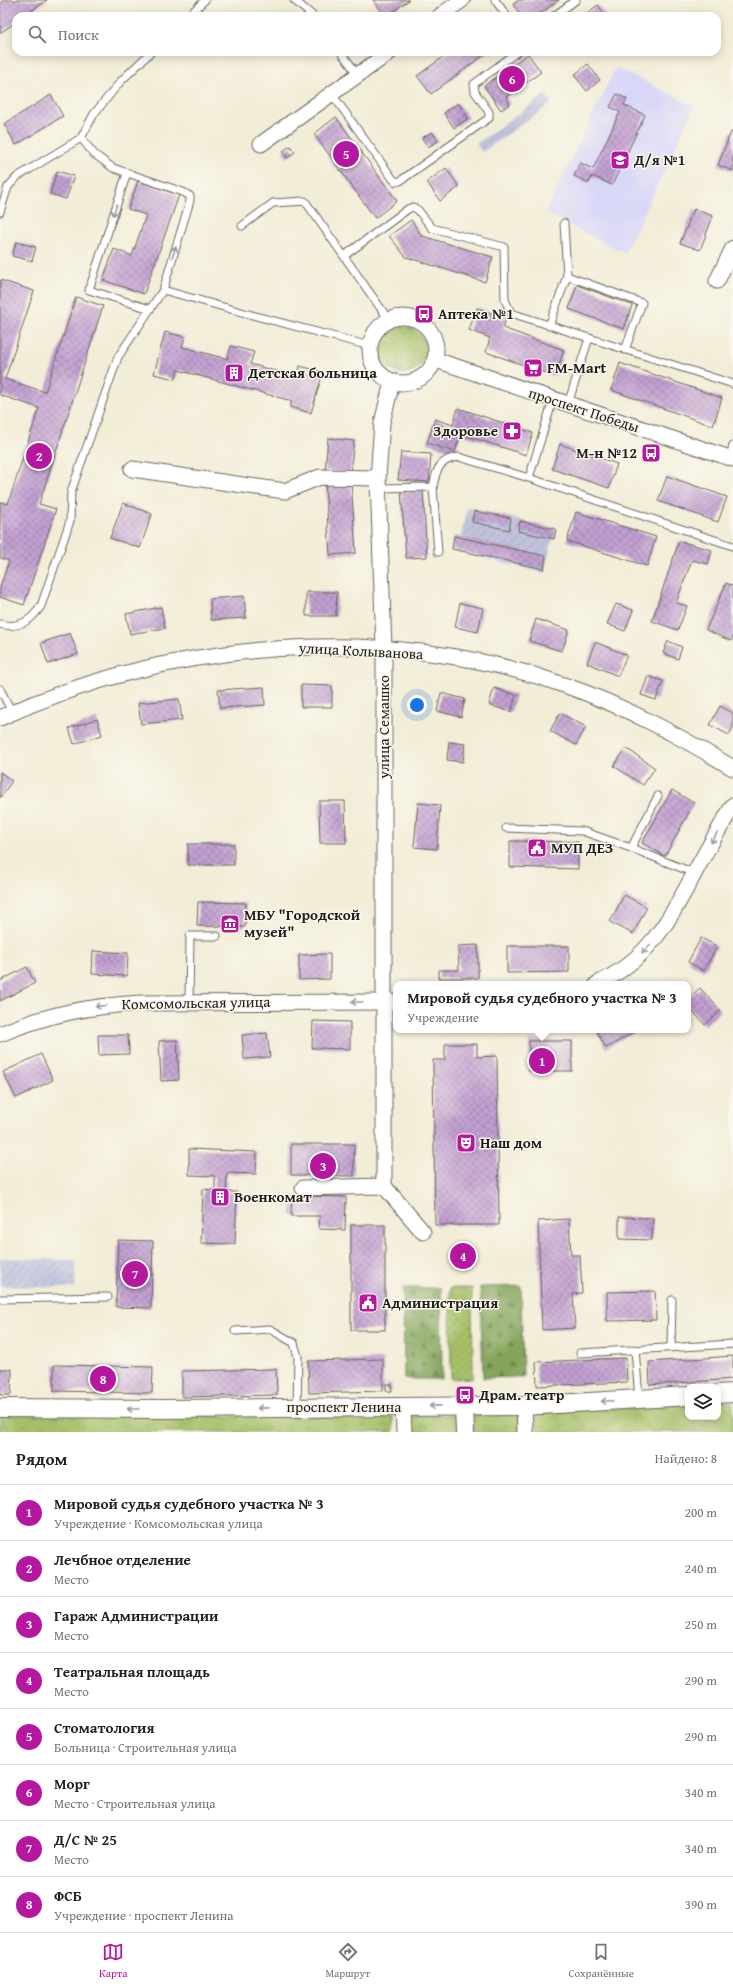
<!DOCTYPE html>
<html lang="ru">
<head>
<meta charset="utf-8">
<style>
  body { margin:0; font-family:"Gentium Book Plus",serif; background:#f6f6f6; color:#202124 }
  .controls { position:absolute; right:12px; bottom:12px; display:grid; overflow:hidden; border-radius:8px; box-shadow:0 2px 10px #0003 }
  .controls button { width:36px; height:36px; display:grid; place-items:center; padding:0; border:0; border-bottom:1px solid #e0e0e0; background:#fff; color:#202124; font:20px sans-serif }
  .you { position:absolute; left:417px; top:705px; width:14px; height:14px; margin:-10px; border:3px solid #fff; border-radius:50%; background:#1a73e8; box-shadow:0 0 0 6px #1a73e833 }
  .badge { display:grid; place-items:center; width:26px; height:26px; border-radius:50%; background:#b5179e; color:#fff; font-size:13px; font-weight:700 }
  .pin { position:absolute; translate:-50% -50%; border:2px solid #fff; box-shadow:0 1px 4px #0006 }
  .popup { position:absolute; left:393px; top:981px; width:298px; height:52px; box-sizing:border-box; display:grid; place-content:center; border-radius:8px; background:#fff; filter:drop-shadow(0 1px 3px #0005); font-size:13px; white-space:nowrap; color:#757577 }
  .popup b { font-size:15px; color:#202124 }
  .popup::after { content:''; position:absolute; left:50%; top:100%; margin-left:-8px; border:8px solid transparent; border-top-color:#fff }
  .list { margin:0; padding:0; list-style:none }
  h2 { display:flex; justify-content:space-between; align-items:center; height:52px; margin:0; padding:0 16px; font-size:17px }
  h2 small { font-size:13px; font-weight:400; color:#757577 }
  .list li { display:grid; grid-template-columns:26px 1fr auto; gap:12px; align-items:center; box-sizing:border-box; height:56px; padding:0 16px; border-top:1px solid #e0e0e0 }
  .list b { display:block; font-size:15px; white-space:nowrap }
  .list p { margin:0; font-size:13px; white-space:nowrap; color:#757577 }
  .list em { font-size:13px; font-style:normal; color:#757577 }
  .icon { flex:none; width:22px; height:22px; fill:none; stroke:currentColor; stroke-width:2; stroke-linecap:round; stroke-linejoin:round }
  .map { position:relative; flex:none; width:733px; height:1432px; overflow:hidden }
  .search { position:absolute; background:#fff; box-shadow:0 2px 10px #0003; left:12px; right:12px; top:12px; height:44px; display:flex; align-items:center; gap:10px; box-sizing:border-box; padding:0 14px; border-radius:12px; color:#757577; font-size:15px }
  .sheet { height:500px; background:#fff }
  nav { display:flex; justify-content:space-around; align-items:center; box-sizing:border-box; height:56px; border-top:1px solid #e0e0e0; background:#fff; font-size:11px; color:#757577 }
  nav a { display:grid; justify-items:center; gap:2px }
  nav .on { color:#b5179e }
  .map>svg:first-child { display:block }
</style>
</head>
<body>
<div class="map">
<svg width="733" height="1432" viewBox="0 0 733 1432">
  <defs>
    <pattern id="industrial-furrows" width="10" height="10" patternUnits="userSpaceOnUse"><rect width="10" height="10" fill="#c0c2dd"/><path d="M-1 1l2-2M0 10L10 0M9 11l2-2" fill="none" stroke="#a4a6bd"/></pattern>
    <pattern id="grass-dots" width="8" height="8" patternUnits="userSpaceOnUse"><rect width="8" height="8" fill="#a5c067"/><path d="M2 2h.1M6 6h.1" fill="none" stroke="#8da459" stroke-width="1.8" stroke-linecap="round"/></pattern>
    <pattern id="forest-firs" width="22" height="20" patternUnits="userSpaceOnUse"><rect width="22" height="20" fill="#84a65c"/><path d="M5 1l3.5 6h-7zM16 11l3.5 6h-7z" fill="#6b864b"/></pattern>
    <pattern id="park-crowns" width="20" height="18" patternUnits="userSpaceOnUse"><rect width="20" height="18" fill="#a5c067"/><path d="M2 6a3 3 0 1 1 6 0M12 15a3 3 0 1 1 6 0" fill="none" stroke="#8da459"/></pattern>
    <pattern id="building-cross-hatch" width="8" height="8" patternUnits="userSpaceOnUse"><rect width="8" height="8" fill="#c2a0d2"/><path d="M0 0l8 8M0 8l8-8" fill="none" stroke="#9d82aa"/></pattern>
  </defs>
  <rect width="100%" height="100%" fill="#fbf7ec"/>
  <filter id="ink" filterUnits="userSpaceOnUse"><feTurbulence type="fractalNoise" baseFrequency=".025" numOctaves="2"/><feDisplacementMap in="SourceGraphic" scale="8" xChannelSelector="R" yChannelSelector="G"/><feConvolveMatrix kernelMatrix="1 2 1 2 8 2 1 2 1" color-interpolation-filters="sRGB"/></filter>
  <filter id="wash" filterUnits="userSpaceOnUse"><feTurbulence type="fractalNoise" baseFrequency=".012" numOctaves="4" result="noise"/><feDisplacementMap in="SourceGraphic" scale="16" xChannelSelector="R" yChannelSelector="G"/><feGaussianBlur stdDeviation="0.9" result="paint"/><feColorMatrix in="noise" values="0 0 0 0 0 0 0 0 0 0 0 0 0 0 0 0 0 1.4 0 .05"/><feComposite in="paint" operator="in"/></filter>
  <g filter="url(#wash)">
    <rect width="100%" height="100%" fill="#f2edd7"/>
    <!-- built -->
    <polygon fill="#d9d7f8" points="616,67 695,106 625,253 545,213"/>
    <!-- industrial -->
    <g fill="url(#industrial-furrows)">
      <polygon points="546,94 552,103 482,152 476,144"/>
      <polygon points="468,507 555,529 544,573 457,551"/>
      <polygon points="0,1258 76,1260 75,1288 0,1286"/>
    </g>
    <!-- grass -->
    <g fill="url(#grass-dots)" stroke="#606e42">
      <circle cx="403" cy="350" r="23"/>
      <polygon points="450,1288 472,1288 473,1378 451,1379"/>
    </g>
    <!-- forest -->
    <g fill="url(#forest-firs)" stroke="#50613c">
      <polygon points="521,1286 523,1377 483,1378 480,1287"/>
      <polygon points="403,1288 441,1288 442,1379 404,1379"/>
    </g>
    <!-- park -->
    <g fill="url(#park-crowns)" stroke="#606e42">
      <polygon points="718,1402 733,1402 733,1432 537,1432 536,1413 688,1404 688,1417 718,1417"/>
      <polygon points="519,1414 519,1432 473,1432 473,1415"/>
      <polygon points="0,1415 393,1417 393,1432 0,1432"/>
      <polygon points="457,1415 457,1432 412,1432 411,1416"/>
    </g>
    <g id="blocks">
      <!-- building -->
      <g fill="url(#building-cross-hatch)">
        <polygon points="4,0 47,0 24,16 16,16 16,22 0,33 0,3"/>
        <polygon points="373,0 409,0 387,16 385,16"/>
        <polygon points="519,0 559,0 537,16 521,16 513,4"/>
        <polygon points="598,5 606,16 583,16"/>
        <polygon points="450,52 488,52 431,94 417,76"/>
        <polygon points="528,54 541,72 506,97 510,104 501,110 484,86"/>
        <polygon points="588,64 600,80 587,91 574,75"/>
        <polygon points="617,94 627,99 624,105 645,115 612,185 592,176 589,183 574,176 580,163 593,169 620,112 610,107"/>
        <polygon points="51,95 63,116 16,145 4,124"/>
        <polygon points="458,103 468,118 454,128 444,113"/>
        <polygon points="336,117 397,201 375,218 314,134"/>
        <polygon points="432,132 438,141 428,147 422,138"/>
        <polygon points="731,132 733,132 733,171 718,165"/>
        <polygon points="290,146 295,152 287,158 283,151"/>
        <polygon points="446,168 459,187 440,201 427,182"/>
        <polygon points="57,171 74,176 66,199 50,194"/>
        <polygon points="138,181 179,195 144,294 103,280 114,249 132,256 146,215 128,209"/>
        <polygon points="694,209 713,216 700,250 680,243"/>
        <polygon points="411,220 422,236 493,257 485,282 406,257 389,236"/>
        <polygon points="16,242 36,247 32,261 12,256"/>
        <polygon points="0,280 34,291 5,379 45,392 76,297 103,306 39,504 56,509 24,605 0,597 0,587 9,561 0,558 0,502 8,504 39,408 0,395"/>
        <polygon points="577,285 632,305 624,329 569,309"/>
        <polygon points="477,308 506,318 503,328 564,350 555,376 486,352 490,338 469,330"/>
        <polygon points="165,332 185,337 182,347 227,359 231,346 254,352 250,364 297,377 300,366 323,372 311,413 290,407 292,401 178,370 175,379 154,374"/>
        <polygon points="620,363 722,398 713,426 611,390"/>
        <polygon points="458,408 533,433 526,455 461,434 455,452 427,443 435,419 453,425"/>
        <polygon points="328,438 354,441 350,473 325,471"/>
        <polygon points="560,444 617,464 609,488 552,469"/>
        <polygon points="401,452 431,454 429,482 398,480"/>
        <polygon points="667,476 727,497 718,522 658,501"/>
        <polygon points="351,481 356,553 330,555 325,483"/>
        <polygon points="423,490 427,557 406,558 401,491"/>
        <polygon points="123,503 152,514 140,548 110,538"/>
        <polygon points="474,511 511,518 509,530 472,522"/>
        <polygon points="576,512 656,537 647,566 567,541"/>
        <polygon points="520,521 556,529 554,539 518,531"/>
        <polygon points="454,536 546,556 544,569 452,549"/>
        <polygon points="679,541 712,550 708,564 692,560 676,603 687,606 678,630 652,621"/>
        <polygon points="726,583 733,586 733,637 731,641 706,630"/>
        <polygon points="306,592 337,592 336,616 306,616"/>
        <polygon points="244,596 246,618 211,620 210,599"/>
        <polygon points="460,603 483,608 478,632 455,627"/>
        <polygon points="616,604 633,610 625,631 607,624"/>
        <polygon points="161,607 165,628 130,634 126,614"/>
        <polygon points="536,619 569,630 562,651 529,641"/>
        <polygon points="70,633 78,654 48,664 41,643"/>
        <polygon points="668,641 682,647 678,659 663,653"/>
        <polygon points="595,642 627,655 618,676 587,663"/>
        <polygon points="648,676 663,681 656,700 641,695"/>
        <polygon points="301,685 332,686 332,707 301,707"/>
        <polygon points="264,687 265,705 220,708 218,690"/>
        <polygon points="494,688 516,695 511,712 489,705"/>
        <polygon points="441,693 465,699 461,717 437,711"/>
        <polygon points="179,699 182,720 141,724 138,703"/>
        <polygon points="720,706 733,713 733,727 729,735 710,725"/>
        <polygon points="560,713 586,727 576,745 550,731"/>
        <polygon points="97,719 102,735 74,744 69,728"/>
        <polygon points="449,742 465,744 463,762 447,760"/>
        <polygon points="626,748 655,768 643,785 614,766"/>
        <polygon points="0,772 12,781 0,798"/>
        <polygon points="672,790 694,803 665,856 642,843"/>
        <polygon points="319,801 345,801 346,843 320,843"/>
        <polygon points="418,803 440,805 437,849 414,847"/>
        <polygon points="510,841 578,842 578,869 510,867"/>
        <rect x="188" y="844" width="46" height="21"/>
        <polygon points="624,895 647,907 633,934 610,922"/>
        <polygon points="198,902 246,903 245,927 197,926"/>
        <polygon points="701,938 717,946 704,971 688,962"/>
        <polygon points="478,945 478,978 439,978 439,970 459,970 458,946"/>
        <polygon points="507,946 569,946 569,972 507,973"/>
        <polygon points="93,951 128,953 127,976 92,974"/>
        <polygon points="330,954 330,979 299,980 299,955"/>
        <polygon points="27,967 35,983 0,1001 0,981"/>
        <polygon points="700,988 721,1011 705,1025 688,1006 688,999"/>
        <polygon points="313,1021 350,1022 350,1049 312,1048"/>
        <polygon points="601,1030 638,1030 606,1048 597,1032"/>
        <polygon points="267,1033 270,1057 244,1059 242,1035"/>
        <polygon points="98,1035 128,1035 129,1054 99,1055"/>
        <polygon points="177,1040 179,1080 161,1081 159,1041"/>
        <rect x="529" y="1041" width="43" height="30"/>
        <polygon points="445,1044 477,1044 477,1057 497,1056 499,1225 435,1225 433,1060 445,1060"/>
        <polygon points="41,1054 53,1080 16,1098 3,1072"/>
        <polygon points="291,1144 354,1144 354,1176 291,1175"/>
        <polygon points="189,1149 257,1152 256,1174 227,1173 226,1192 237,1192 235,1244 201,1243 203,1189 215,1190 215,1176 189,1175"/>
        <polygon points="292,1196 346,1197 345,1230 319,1229 320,1216 291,1216"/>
        <polygon points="619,1217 653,1218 652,1240 619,1239"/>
        <polygon points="569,1219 571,1255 580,1255 582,1293 573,1294 575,1328 542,1330 538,1221"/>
        <rect x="351" y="1225" width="34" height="105"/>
        <polygon points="118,1240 153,1241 151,1308 116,1307"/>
        <polygon points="655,1291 656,1320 607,1321 607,1292"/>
        <polygon points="733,1356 733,1379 650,1385 649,1362"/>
        <polygon points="626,1358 627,1382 537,1386 536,1362"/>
        <polygon points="383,1359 383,1391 309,1393 308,1361"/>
        <polygon points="54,1365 153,1367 152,1393 54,1391"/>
        <polygon points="0,1369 12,1369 11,1395 0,1395"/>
        <polygon points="276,1369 277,1395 182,1397 182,1371"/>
        <polygon points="386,1384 391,1384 392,1391 386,1391"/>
      </g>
    </g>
  </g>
  <g filter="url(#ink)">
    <use href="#blocks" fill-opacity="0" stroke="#67655d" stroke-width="1"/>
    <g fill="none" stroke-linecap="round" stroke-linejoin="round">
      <!-- service casing -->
      <g stroke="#67655d" stroke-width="9">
        <g id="service">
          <polyline points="294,0 313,16"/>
          <polyline points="495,0 507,16"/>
          <polyline points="188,16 205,0"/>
          <polyline points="554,16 576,0"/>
          <polyline points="151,52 121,81 94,114 81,138 94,154 113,168 183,192 190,196 190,201 163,290"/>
          <polyline points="341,52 358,75"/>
          <polyline points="332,94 393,179 396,182 400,181 489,118 489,112 475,92 474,84 517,52"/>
          <polyline points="127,173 89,290 150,309"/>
          <polyline points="0,212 8,187 17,177 81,138"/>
          <polyline points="564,223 567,276"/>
          <polyline points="242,226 273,203 305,201 389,320"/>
          <polyline points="344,256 408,209 413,207 418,210 432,228 504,247 505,300 511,313 733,384"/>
          <polyline points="549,326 567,276 642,303 625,350"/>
          <polyline points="568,404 589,338"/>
          <polyline points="729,458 733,446"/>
          <polyline points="529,478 553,400"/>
          <polyline points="433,487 438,552"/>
          <path d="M378,488L433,487C436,469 440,459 459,457L529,478L733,546"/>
          <path d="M0,624C19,629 31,621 41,606L70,521L71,492L118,357L163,290L252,315L370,346"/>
          <polyline points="0,689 12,712"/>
          <polyline points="506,828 582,831 631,848 694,873"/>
          <polyline points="631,848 658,796"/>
          <polyline points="189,1002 190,936 217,936"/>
          <polyline points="0,1299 108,1297"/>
          <polyline points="235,1331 270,1329 294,1343 298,1357 297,1408"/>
          <polyline points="671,1347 672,1300"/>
          <polyline points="635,1349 639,1399"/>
          <polyline points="580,1353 733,1344"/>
        </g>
      </g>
      <!-- minor casing -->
      <g stroke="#67655d" stroke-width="17">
        <g id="minor">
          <polyline points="440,16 462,0"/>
          <polyline points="261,144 390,52"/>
          <polyline points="717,281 733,248"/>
          <circle cx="403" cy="350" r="33"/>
          <polyline points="436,360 733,459"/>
          <polyline points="392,382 382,423 378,478 384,649 384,1186 423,1232"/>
          <polyline points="132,469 285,491 320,477 378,478"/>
          <path d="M0,718C171,640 385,622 564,685C623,705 679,736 733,768"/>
          <path d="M597,984C649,959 668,922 694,874C706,851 720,828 733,805"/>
          <path d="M0,1034C48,1014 90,1006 141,1003L396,1002"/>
          <polyline points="303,1188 384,1186"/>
          <polyline points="524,1406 525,1432"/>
          <polyline points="403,1407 404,1432"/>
        </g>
      </g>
      <!-- tertiary casing -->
      <g stroke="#67655d" stroke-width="20">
        <g id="tertiary">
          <polyline points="718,1394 733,1393"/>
          <polyline points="464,1406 465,1432"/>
          <polyline points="0,1408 162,1409 524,1406 688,1396"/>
        </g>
      </g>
      <!-- service -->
      <use href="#service" stroke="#fff" stroke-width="7"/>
      <!-- minor -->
      <use href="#minor" stroke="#fff" stroke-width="15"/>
      <!-- tertiary -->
      <use href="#tertiary" stroke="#fff" stroke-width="18"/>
    </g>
    <!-- one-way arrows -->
    <defs><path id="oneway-shaft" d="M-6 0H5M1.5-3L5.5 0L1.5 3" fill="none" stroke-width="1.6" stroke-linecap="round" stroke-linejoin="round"/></defs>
    <g stroke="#999">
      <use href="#oneway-shaft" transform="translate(115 210) rotate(108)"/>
      <use href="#oneway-shaft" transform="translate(174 252) rotate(-73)"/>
      <use href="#oneway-shaft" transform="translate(714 838) rotate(120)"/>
      <use href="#oneway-shaft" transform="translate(646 949) rotate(133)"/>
      <use href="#oneway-shaft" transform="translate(357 1002) rotate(180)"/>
      <use href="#oneway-shaft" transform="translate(101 1006) rotate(173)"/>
      <use href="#oneway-shaft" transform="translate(607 1401) rotate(177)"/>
      <use href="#oneway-shaft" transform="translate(435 1406) rotate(179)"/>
      <use href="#oneway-shaft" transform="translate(263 1408) rotate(179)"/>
      <use href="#oneway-shaft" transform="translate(133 1409) rotate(-180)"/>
    </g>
  </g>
  <!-- icons -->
  <defs>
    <g id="school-square" transform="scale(1)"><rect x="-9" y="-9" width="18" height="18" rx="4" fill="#b5179e" stroke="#fbf7ec"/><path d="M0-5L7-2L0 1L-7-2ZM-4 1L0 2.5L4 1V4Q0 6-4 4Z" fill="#fff"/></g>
    <g id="bus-square" transform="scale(1)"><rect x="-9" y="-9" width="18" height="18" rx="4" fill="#b5179e" stroke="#fbf7ec"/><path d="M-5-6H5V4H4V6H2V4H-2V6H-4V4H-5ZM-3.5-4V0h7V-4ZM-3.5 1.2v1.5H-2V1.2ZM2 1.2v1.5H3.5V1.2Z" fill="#fff"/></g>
    <g id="supermarket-square" transform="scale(1)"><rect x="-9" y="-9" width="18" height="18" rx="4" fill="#b5179e" stroke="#fbf7ec"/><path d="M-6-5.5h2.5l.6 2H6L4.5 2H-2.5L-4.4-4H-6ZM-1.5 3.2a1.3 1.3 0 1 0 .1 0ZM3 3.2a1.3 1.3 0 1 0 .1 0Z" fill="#fff"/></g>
    <g id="building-square" transform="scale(1)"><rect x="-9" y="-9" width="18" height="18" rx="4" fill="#b5179e" stroke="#fbf7ec"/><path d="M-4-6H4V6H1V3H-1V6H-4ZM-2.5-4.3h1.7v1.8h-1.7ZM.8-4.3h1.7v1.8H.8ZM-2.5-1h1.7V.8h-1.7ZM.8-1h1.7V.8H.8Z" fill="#fff"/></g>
    <g id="pharmacy-square" transform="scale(1)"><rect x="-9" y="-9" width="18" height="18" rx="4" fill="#b5179e" stroke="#fbf7ec"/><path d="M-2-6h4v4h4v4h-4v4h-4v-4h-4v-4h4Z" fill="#fff"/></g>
    <g id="civic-square" transform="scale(1)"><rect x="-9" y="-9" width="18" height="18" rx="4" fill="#b5179e" stroke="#fbf7ec"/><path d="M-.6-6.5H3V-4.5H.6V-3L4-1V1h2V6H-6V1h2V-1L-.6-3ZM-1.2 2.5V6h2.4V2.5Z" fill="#fff"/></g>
    <g id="museum-square" transform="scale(1)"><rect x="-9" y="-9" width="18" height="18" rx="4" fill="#b5179e" stroke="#fbf7ec"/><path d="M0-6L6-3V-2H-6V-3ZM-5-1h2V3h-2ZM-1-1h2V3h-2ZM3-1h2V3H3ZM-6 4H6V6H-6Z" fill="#fff"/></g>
    <g id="theatre-square" transform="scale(1)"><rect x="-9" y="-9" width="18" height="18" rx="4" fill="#b5179e" stroke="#fbf7ec"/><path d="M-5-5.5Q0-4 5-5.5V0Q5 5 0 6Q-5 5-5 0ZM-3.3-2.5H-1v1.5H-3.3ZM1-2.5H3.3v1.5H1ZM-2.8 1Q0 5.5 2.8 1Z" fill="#fff"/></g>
  </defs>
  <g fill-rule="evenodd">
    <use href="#school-square" x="620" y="160"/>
    <use href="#bus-square" x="424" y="314"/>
    <use href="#supermarket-square" x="533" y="368"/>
    <use href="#building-square" x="234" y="373"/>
    <use href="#pharmacy-square" x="512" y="431"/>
    <use href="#bus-square" x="651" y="453"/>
    <use href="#civic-square" x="537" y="848"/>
    <use href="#museum-square" x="230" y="924"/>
    <use href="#theatre-square" x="466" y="1143"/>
    <use href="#building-square" x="220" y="1197"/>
    <use href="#civic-square" x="368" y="1303"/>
    <use href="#bus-square" x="465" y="1395"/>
  </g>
  <g text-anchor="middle" stroke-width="3" stroke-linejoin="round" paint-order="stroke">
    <!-- poi labels -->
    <g font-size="15" font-weight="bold" fill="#1c1c1c" stroke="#fbf7ec" text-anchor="start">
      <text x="634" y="165">Д/я №1</text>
      <text x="438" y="319">Аптека №1</text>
      <text x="547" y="373">FM-Mart</text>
      <text x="248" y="378">Детская больница</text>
      <text x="498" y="436" text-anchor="end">Здоровье</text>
      <text x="637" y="458" text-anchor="end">М-н №12</text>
      <text x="551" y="853">МУП ДЕЗ</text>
      <text x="244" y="920">МБУ "Городской<tspan x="244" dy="17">музей"</tspan></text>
      <text x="480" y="1148">Наш дом</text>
      <text x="234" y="1202">Военкомат</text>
      <text x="382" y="1308">Администрация</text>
      <text x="479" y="1400">Драм. театр</text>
    </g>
    <!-- street labels -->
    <g font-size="15" fill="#1c1c1c" stroke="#fbf7ec">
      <text transform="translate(584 410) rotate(18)" y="5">проспект Победы</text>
      <text transform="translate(361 651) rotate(3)" y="5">улица Колыванова</text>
      <text transform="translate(384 727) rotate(-90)" y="5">улица Семашко</text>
      <text transform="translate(196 1003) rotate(-1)" y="5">Комсомольская улица</text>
      <text x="344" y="1412">проспект Ленина</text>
    </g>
  </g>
</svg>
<div class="controls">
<button><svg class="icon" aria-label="layers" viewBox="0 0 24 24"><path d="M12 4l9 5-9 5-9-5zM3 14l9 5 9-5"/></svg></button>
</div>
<div class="you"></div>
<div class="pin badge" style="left:542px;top:1061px">1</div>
<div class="popup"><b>Мировой судья судебного участка № 3</b>Учреждение</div>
<div class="pin badge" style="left:39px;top:456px">2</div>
<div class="pin badge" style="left:323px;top:1166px">3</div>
<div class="pin badge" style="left:463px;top:1256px">4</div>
<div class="pin badge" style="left:346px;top:154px">5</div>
<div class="pin badge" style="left:512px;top:79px">6</div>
<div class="pin badge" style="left:135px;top:1274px">7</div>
<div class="pin badge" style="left:103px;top:1379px">8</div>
<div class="search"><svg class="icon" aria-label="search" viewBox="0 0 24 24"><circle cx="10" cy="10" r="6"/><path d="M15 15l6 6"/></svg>Поиск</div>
</div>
<section class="sheet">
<h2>Рядом<small>Найдено: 8</small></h2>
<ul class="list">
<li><span class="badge">1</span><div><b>Мировой судья судебного участка № 3</b><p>Учреждение · Комсомольская улица</p></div><em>200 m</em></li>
<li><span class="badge">2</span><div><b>Лечбное отделение</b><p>Место</p></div><em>240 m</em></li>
<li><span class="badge">3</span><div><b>Гараж Администрации</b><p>Место</p></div><em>250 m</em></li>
<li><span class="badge">4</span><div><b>Театральная площадь</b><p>Место</p></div><em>290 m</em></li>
<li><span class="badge">5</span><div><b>Стоматология</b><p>Больница · Строительная улица</p></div><em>290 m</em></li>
<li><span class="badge">6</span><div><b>Морг</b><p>Место · Строительная улица</p></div><em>340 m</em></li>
<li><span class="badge">7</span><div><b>Д/С № 25</b><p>Место</p></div><em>340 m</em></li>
<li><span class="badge">8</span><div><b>ФСБ</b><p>Учреждение · проспект Ленина</p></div><em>390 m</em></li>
</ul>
</section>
<nav>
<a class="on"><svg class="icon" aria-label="map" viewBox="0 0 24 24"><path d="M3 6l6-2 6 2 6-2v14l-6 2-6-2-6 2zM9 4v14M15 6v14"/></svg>Карта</a>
<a><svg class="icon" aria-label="directions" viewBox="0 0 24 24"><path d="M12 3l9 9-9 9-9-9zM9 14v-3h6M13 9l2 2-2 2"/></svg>Маршрут</a>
<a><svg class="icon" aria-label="saved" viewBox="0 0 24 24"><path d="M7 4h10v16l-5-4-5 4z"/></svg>Сохранённые</a>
</nav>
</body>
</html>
